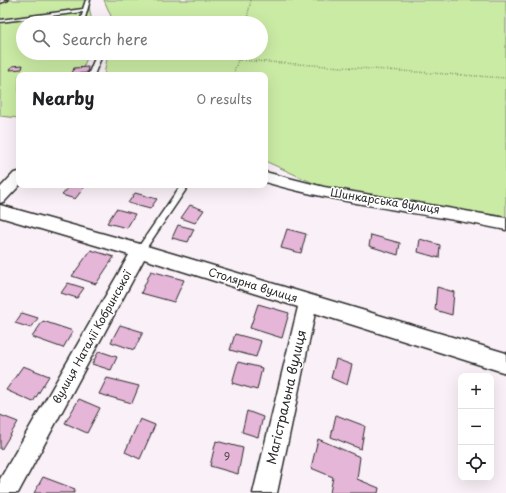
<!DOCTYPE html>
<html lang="en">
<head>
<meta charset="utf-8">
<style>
  body { margin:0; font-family:"Playpen Sans",sans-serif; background:#f2f2f2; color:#202124 }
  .controls { position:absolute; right:12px; bottom:12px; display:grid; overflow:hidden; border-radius:8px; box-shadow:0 4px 16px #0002 }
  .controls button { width:36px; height:36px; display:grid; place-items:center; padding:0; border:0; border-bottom:1px solid #e0e0e0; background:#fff; color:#202124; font:20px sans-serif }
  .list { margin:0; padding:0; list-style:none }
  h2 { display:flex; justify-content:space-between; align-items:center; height:52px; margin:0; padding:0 16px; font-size:17px }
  h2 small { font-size:13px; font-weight:400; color:#757577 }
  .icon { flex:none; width:22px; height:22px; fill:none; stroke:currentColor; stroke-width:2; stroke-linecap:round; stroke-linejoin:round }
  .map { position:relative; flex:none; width:506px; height:493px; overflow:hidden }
  .search { position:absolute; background:#fff; box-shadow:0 4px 16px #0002; left:16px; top:16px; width:252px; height:44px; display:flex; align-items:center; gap:10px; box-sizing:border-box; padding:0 14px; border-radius:22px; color:#757577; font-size:15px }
  .panel { position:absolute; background:#fff; box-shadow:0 4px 16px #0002; left:16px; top:72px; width:252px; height:116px; border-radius:8px }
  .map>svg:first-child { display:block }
</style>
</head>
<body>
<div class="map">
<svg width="506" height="493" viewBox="0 0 506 493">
  <rect width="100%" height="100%" fill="#faf0f7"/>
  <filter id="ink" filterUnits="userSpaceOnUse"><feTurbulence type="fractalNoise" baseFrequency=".025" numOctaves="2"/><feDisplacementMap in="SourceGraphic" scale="8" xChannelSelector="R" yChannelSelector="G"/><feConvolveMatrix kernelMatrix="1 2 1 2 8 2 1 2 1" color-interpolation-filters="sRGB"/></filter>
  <g filter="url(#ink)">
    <!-- green -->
    <g fill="#caeba4" stroke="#7a8b68">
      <polygon points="0,0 88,0 92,23 23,23 23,53 89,53 80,75 19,75 19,118 0,116"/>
      <polygon points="104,0 506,0 506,220 333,192 265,161 265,75 104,75 108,53 261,53 261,23 114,23"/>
    </g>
    <!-- building -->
    <g fill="#e5b6d8" stroke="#2b2b2b">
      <polygon points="23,65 22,69 10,70 12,66"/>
      <polygon points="88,67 87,73 72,74 74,68"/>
      <polygon points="71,185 86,185 75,199 62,195"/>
      <polygon points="135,193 157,199 150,209 128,203"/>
      <polygon points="190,205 204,210 195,223 181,218"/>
      <polygon points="116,209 135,214 127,228 107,223"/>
      <polygon points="178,225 194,229 188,242 172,238"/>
      <polygon points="287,229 306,234 301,253 281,248"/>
      <polygon points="371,235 400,243 398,255 369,246"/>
      <polygon points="420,239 440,245 439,258 418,252"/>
      <polygon points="91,250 114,257 96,284 72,276"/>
      <polygon points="151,271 184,280 174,302 141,293"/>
      <polygon points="68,283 84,288 77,298 61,293"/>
      <polygon points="437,287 454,292 452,315 435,310"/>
      <polygon points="258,304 289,313 282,338 250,328"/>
      <polygon points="22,313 38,318 31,328 15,323"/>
      <polygon points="43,321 73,331 63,348 32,337"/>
      <polygon points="120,325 143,332 134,350 111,342"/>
      <polygon points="235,334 261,341 256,357 230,350"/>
      <polygon points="99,351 117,357 111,370 92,364"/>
      <polygon points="336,359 352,365 347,385 331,378"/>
      <polygon points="238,362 262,368 257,390 232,383"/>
      <polygon points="23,366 49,376 33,402 6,390"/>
      <polygon points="107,378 139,386 132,403 99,394"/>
      <polygon points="79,399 100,408 87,433 65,423"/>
      <polygon points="247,411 263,417 258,437 242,432"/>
      <polygon points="0,415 18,422 1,450 0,449"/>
      <polygon points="336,415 365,426 361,449 331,437"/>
      <polygon points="140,419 155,425 140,459 125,452"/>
      <polygon points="318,439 360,457 357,479 379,488 378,493 330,493 333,477 311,468"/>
      <polygon points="216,441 243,448 238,474 210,466"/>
      <polygon points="43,477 75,489 74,493 34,493"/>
    </g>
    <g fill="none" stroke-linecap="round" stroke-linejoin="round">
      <!-- lane casing -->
      <g stroke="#2b2b2b" stroke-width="3">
        <g id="lane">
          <polygon points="86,0 90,0 85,18 92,23 87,23 81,19 83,12 0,22 0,20 83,9"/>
          <polygon points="97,53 103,53 94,75 88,75"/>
          <polygon points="181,185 189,185 143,253 137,253 136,251 137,249"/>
        </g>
      </g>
      <!-- street casing -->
      <g stroke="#2b2b2b" stroke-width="3">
        <g id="street">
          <polygon points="0,0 8,0 0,3"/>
          <polygon points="19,172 20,185 5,201 0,203 0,188 14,173"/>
          <path d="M265,172L324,187L506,218V230C426,213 344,205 265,182Z"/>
          <polygon points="0,205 140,244 506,353 506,373 315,313 277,493 253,493 298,307 144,259 18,493 0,493 0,479 129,255 0,217"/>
        </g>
      </g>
      <!-- path -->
      <g stroke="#2b2b2b" stroke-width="1.5" stroke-dasharray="0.5 2" stroke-linecap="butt">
        <polyline points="246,23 251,0"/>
        <polyline points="238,60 506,78"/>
        <polyline points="233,75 240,53"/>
      </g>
      <!-- lane -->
      <use href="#lane" fill="#fff" fill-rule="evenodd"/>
      <!-- street -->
      <use href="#street" fill="#fff" fill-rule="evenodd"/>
    </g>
  </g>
  <g text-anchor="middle" stroke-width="3" stroke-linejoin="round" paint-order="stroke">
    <!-- street labels -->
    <g font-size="11" fill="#2b2b2b" stroke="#fff">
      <text transform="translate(385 201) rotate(9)" y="4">Шинкарська вулиця</text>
      <text transform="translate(253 285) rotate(17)" y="4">Столярна вулиця</text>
      <text transform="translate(92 337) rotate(-61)" y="4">вулиця Наталії Кобринської</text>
    </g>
    <!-- near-number labels -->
    <g font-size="11" fill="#5a4e56">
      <text x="227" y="461">9</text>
    </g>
    <!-- near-street labels -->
    <g font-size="13" fill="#2b2b2b" stroke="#fff">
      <text transform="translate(286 397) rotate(-77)" y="5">Магістральна вулиця</text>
    </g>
  </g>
</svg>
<div class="controls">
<button>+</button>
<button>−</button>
<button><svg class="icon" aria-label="locate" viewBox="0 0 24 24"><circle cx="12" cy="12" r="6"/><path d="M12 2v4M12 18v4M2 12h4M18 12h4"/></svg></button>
</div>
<div class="search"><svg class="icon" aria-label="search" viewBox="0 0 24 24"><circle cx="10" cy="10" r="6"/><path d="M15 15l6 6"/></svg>Search here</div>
<section class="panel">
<h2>Nearby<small>0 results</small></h2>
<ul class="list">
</ul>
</section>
</div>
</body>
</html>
